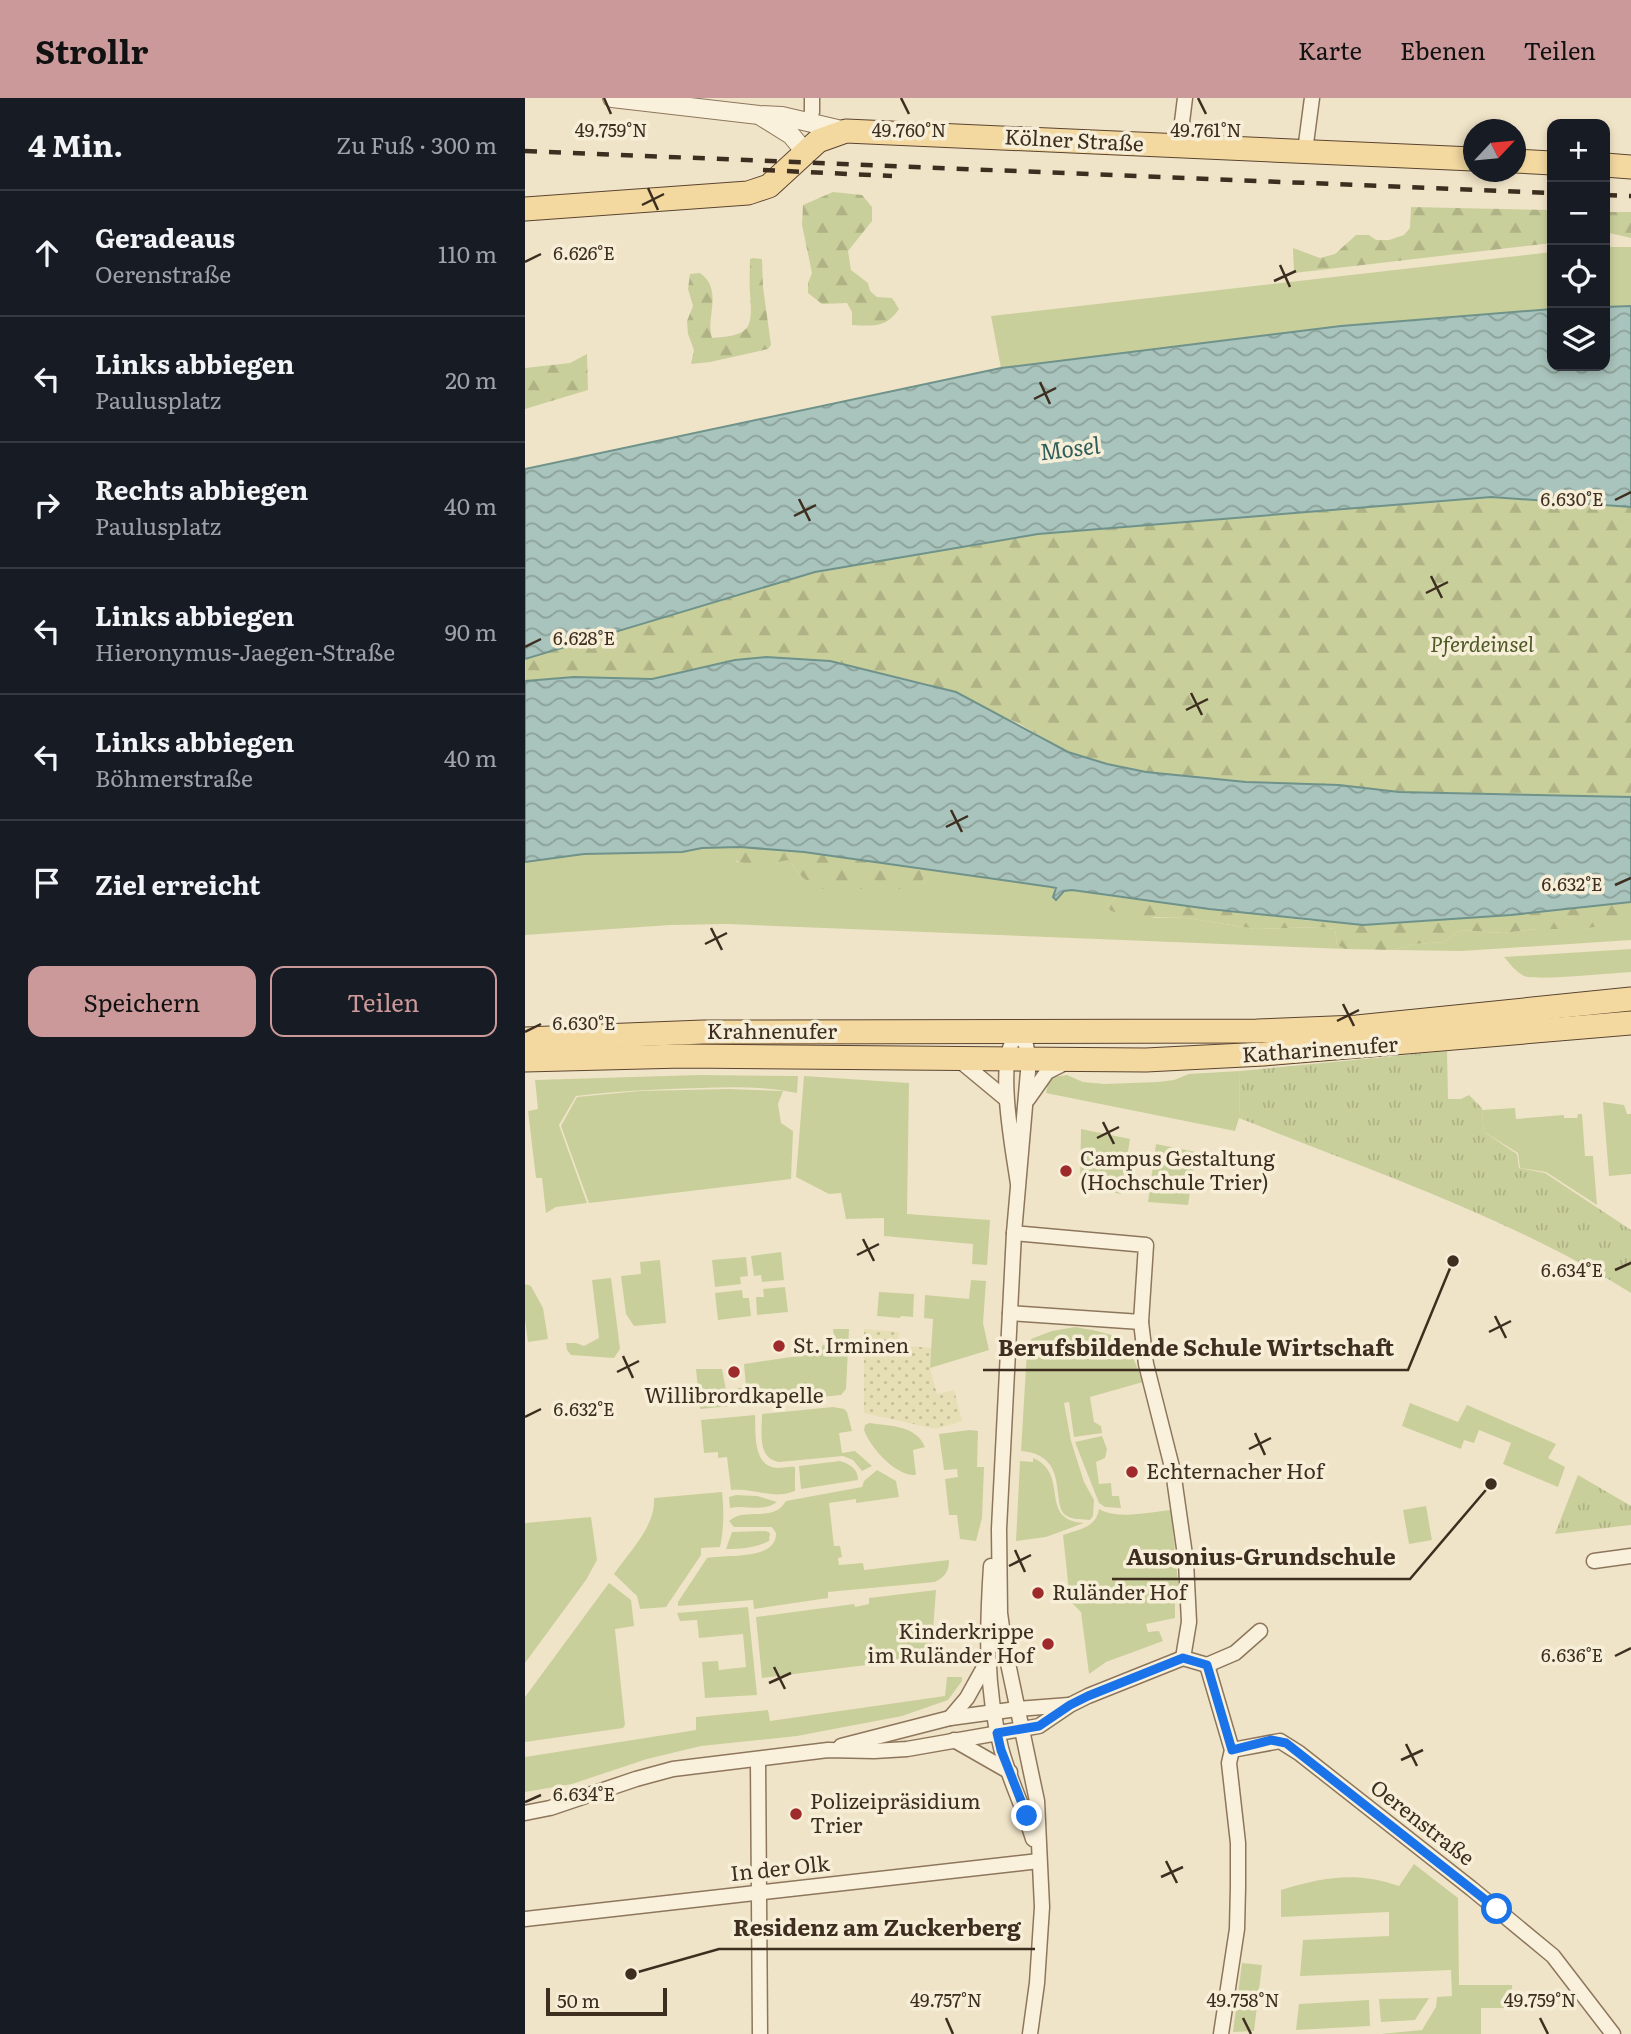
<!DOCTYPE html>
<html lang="de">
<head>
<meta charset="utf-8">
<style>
  body { margin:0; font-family:Literata,serif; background:#242831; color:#f1f3f6 }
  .controls { position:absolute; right:21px; top:21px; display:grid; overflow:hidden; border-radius:14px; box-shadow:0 4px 10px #0003 }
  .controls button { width:63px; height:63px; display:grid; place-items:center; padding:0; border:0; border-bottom:2px solid #363941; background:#171b24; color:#f1f3f6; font:35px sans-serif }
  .compass { position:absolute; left:938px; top:21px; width:63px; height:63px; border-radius:50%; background:#171b24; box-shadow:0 4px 10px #0003; rotate:64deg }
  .scale { position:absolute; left:21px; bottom:18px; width:121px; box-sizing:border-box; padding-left:7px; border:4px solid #3d2e20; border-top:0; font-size:19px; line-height:24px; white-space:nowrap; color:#3d2e20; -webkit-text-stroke:5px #f7eed8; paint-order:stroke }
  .stop { position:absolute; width:21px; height:21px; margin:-16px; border:5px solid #1a73e8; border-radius:50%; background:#fff }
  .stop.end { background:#1a73e8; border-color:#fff; box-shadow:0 2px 7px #0008 }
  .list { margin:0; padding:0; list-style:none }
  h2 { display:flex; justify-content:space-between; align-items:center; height:91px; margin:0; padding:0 28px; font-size:30px }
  h2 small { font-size:23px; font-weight:400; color:#9ea1a6 }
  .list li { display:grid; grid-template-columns:46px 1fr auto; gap:21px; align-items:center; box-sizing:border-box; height:126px; padding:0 28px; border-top:2px solid #363941 }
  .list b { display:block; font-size:26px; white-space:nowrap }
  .list p { margin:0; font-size:23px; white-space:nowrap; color:#9ea1a6 }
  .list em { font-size:23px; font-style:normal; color:#9ea1a6 }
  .actions { display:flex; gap:14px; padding:21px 28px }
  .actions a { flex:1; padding:16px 0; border:2px solid #cc999b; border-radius:14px; text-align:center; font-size:24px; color:#cc999b }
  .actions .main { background:#cc999b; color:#111 }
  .icon { flex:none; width:38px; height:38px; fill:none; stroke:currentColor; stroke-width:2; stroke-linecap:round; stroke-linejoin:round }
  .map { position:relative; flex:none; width:1106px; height:1936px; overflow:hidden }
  header { display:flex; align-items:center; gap:42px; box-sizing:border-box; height:98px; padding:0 35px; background:#cc999b; color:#111 }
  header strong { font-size:33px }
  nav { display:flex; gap:38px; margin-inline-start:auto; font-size:24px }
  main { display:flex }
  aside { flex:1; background:#171b24 }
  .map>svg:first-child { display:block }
</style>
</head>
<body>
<header>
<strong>Strollr</strong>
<nav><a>Karte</a><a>Ebenen</a><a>Teilen</a></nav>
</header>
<main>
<aside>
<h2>4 Min.<small>Zu Fuß · 300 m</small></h2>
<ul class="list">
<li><svg class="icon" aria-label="ahead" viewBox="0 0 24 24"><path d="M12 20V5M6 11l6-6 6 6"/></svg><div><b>Geradeaus</b><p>Oerenstraße</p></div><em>110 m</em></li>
<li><svg class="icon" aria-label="left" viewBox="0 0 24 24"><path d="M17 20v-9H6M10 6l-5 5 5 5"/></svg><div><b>Links abbiegen</b><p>Paulusplatz</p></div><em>20 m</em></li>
<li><svg class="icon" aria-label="right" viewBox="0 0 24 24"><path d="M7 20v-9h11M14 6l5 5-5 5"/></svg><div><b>Rechts abbiegen</b><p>Paulusplatz</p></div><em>40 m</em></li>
<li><svg class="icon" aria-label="left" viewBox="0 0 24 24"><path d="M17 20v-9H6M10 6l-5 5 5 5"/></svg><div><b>Links abbiegen</b><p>Hieronymus-Jaegen-Straße</p></div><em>90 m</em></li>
<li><svg class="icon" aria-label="left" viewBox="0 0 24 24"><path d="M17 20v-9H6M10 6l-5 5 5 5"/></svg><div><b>Links abbiegen</b><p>Böhmerstraße</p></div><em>40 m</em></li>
<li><svg class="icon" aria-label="arrive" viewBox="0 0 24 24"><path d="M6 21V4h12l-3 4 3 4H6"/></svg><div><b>Ziel erreicht</b></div></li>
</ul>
<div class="actions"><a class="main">Speichern</a><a>Teilen</a></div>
</aside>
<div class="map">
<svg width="1106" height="1936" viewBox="0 0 1106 1936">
  <defs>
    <pattern id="farmland-dots" width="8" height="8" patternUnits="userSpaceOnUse" patternTransform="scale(1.75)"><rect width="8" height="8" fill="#e6deb5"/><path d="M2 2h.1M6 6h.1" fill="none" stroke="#c6bf9b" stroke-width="1.8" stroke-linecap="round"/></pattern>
    <pattern id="forest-firs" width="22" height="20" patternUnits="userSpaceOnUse" patternTransform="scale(1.75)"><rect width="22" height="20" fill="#c9cf9b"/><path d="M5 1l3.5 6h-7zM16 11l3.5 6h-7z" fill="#aeb285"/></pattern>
    <pattern id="park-tufts" width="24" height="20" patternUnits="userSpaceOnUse" patternTransform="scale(1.75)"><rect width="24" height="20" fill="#c9cf9b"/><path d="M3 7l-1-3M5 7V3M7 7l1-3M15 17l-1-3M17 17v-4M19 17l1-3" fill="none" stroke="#aeb285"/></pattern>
    <pattern id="water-waves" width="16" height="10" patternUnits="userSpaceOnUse" patternTransform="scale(1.75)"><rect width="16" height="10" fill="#a9c4bc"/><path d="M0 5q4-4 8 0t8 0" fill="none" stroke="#8ba098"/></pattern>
  </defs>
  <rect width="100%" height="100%" fill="#f0e4c8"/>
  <!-- farmland -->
  <polygon fill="url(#farmland-dots)" points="339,1231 374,1234 373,1247 406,1250 405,1270 412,1296 429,1292 437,1323 411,1331 339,1315"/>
  <!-- grass -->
  <g fill="#c9cf9b">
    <polygon points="1080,149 1106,149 1106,208 1080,209"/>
    <polygon points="1027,154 1027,211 816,228 476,270 466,218"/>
    <polygon points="215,749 211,764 263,762 277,779 324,791 399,785 396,769 529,790 530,794 547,792 591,799 582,808 630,820 662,820 731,831 796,829 810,831 812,847 820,851 202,826 145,827 0,837 0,764 59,756 157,754 177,750"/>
    <polygon points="1100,820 1106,820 1106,842 937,853 869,852 889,846 919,844 935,832 975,835 1013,831 1060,831"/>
    <path d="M1106,851V874C1088,875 1011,883 999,878C991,874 985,866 979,859Z"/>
    <polygon points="715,973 714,1020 710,1033 521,995 523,985 528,979 542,977 558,984 579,986 633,984 649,982 664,976"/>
    <path d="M173,977L273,978L272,995C241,988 207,989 175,990C134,991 93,993 51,998L34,1027L62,1105L31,1109L21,1115L17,1080H11L3,1013L13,1011L10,982Z"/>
    <polygon points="279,978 384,985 382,1116 465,1122 462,1167 447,1166 448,1146 359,1138 359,1120 321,1121 316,1095 304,1096 271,1079"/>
    <polygon points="203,991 258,993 253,1006 256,1025 268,1033 266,1081 64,1105 36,1028 52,999 115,993"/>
    <polygon points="1078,1004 1099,1007 1102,1016 1106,1016 1106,1076 1084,1078"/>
    <polygon points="990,1010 991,1021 1039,1017 1039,1020 1052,1020 1053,1016 1057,1016 1060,1058 1068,1058 1072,1107 1021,1074 995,1070 993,1055 959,1034 957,1012"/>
    <polygon points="556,1031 605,1041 596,1096 555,1088"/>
    <polygon points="631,1046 671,1054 663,1107 623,1104"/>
    <polygon points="256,1154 259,1182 237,1184 236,1177 229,1178 226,1158"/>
    <polygon points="221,1159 223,1178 215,1179 216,1186 190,1189 187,1162"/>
    <polygon points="135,1162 141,1225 109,1228 101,1216 96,1178 116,1176 115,1164"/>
    <polygon points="86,1180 95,1251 89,1260 46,1257 42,1252 41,1245 51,1245 59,1248 74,1240 67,1182"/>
    <polygon points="446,1182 461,1183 458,1225 464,1252 405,1270 408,1221 399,1220 400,1197 444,1201"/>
    <polygon points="0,1186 6,1188 18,1210 23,1241 3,1244 0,1222"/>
    <polygon points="260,1189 263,1214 232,1217 231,1199 239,1199 238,1191"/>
    <polygon points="217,1192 218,1200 224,1200 226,1218 193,1222 190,1195"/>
    <polygon points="354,1194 389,1196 388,1219 376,1218 375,1220 352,1218"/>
    <path d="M550,1229C598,1237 601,1239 618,1284L565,1299L569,1324L576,1328L577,1335L549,1339L544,1304L539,1305L546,1343L559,1384L569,1402L568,1418L565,1422C558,1421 548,1422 542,1418C524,1408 547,1357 496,1353L502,1253L506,1241L527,1233Z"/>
    <polygon points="308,1231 324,1231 321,1291 316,1297 175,1311 171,1271 197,1271 201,1292 221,1289 219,1266 294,1255 298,1247 310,1246"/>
    <polygon points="885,1305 933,1324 942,1307 1031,1346 1023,1360 1040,1369 1033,1389 978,1366 986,1345 954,1332 949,1345 939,1342 936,1351 877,1328"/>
    <path d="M308,1309L319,1311L322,1314L327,1333L314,1335L317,1355L330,1353L347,1368L337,1373L328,1362L318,1358L254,1364C232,1361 237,1334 237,1316Z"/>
    <path d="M230,1317C231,1334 227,1369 253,1370C258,1370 264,1368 270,1369V1393C247,1402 231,1390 206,1392L202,1359L193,1360V1354L179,1355L176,1322Z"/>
    <path d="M344,1325C365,1328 391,1327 400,1349L388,1352L391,1377C371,1379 345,1349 339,1332L340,1327Z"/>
    <polygon points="445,1332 453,1333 452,1369 459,1369 457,1420 451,1443 435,1441 432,1417 424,1417 420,1381 433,1379 432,1371 419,1372 414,1336"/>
    <polygon points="577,1338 582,1351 580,1360 571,1364 574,1386 586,1385 587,1398 594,1398 596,1410 580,1409 574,1405 550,1344"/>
    <path d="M508,1360C546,1376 512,1422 559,1425L521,1439L491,1443L495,1363L508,1364Z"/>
    <path d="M315,1363C325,1366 333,1371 333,1382L276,1391L274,1368Z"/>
    <path d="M352,1372L371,1383L374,1399L331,1405V1401L304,1405L309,1448H315L317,1459L313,1460L314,1467L338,1465L339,1472L424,1462C424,1473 420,1479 410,1484L303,1494V1500L229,1511L228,1502L153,1508V1504L182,1460C201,1456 252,1463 251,1435L247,1429H209L204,1423C221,1408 247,1426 261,1403L337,1389L339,1383Z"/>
    <path d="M197,1394C199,1413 199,1431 195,1449L176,1450V1457L141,1509L115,1511L112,1498L89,1476C104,1454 131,1428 129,1400Z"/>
    <path d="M211,1397L232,1398L252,1404C237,1415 221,1406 205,1410L204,1399Z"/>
    <polygon points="901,1408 907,1442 884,1446 878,1412"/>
    <path d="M574,1411C593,1422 625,1414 646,1412L655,1505H650V1520L621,1526L623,1534L634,1533L638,1543L581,1564L564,1576L556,1514L545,1503L538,1437C554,1431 571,1430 574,1411Z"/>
    <polygon points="66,1419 72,1462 61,1482 0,1565 0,1425"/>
    <path d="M241,1433L245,1435L244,1443C230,1450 216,1451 201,1451L207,1434Z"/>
    <polygon points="84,1485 106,1502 109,1528 90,1531 100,1627 98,1630 0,1644 0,1599"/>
    <polygon points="411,1492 406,1559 237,1580 231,1519 329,1506 330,1509 344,1506 344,1500"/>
    <polygon points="223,1509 232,1597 180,1600 177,1564 193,1563 194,1572 221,1569 218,1536 174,1540 172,1522 155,1523 152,1515"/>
    <polygon points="422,1579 437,1579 437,1583 423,1602 377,1618 272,1638 176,1648 122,1661 47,1686 0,1694 0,1659 171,1632 171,1619 243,1612 245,1623 420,1598"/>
    <path d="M889,1766L933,1800L934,1887H987L988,1910H956V1936H856L897,1932L911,1909L912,1899L927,1898L926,1872L775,1878L778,1842L864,1838V1814L756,1819V1792C798,1779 831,1773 874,1788Z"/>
    <polygon points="717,1865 737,1867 729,1933 708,1934"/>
    <polygon points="904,1900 890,1922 856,1924 854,1901"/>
    <polygon points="844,1902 845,1928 771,1932 774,1906"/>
  </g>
  <!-- forest -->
  <g fill="url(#forest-firs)">
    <path d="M308,94L337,97L347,109V123L323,153L326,172L343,185L345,193L352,199L367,200L374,211C361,230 349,228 327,227V214L322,205L297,206L283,195V185L287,175L277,127L278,107Z"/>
    <polygon points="886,109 1027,112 1027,145 769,175 768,150 795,160 810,156 831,137 844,137 851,142 864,142 879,137 885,130"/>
    <polygon points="1080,114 1106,114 1106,140 1080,134"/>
    <path d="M228,160L237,161L238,189L246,247L243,251L185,264L166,266L169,252L163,236L162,223L168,208L163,191L165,176L175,175C199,192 180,220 187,240C225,237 228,232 225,195C224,184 225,172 225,161Z"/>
    <polygon points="62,256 63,292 0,311 0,270 45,265"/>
    <polygon points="966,399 1106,409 1106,699 874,694 814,687 721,684 621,674 582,666 543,654 493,625 404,586 305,563 241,559 210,562 127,581 49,579 0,583 0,561 290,474 513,436"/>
    <polygon points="215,749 261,751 396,769 399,785 386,791 294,791 277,779 263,762 232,768 211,763"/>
    <polygon points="591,799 787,823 944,820 1106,804 1106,820 1060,831 1013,831 977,835 935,832 919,844 889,846 869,852 820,851 812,847 810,831 796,829 731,831 662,820 610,819 586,813 582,808"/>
  </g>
  <!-- park -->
  <g fill="url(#park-tufts)">
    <path d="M922,953L923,1001H936L944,997L957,1010L959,1034L992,1056L994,1070L1020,1075L1106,1132V1195C985,1119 846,1073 714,1020L715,973Z"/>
    <polygon points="1053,1377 1106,1408 1106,1427 1030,1436"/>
  </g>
  <!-- water -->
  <g fill="url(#water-waves)" stroke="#6f938a" stroke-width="2">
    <polygon points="1106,208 1106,409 966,399 513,436 290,474 0,561 0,371 476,270 816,228 1027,211 1027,268 1080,268 1080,209"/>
    <polygon points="241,559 305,563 431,594 543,654 582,666 621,674 721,684 814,687 874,694 1106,699 1106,804 986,817 838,827 684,811 547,792 539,793 531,802 528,799 531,790 526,789 279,754 215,749 177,750 157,754 59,756 0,764 0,583 49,579 127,581 210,562"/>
  </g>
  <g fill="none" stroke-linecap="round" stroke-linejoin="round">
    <!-- minor casing -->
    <g stroke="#8d765c" stroke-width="17">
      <g id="minor">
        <polyline points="283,24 287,14 287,0"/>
        <polyline points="654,48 660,0"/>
        <polyline points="780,53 787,0"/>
        <polyline points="434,962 481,1001"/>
        <polyline points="503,1001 522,974 540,965"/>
        <path d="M493,1086C489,1055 468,955 494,935L501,947L504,962L489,1135L474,1431L475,1515L480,1551L512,1703L517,1809L512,1885L505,1936"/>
        <polyline points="485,1215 616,1224 621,1147 489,1135"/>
        <polyline points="616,1224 621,1266 648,1373 661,1464 664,1524 658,1560"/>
        <polyline points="1069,1463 1106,1458"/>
        <path d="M466,1468C462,1530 460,1588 476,1650C484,1681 499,1710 508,1741"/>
        <polyline points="682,1567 707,1652 704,1665 713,1745 713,1789 712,1831 696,1936"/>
        <polyline points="682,1567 710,1555 735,1533"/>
        <polyline points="425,1620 442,1600 462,1564"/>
        <polyline points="429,1642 485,1674"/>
        <polyline points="316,1648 425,1620 492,1611 544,1607"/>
        <polyline points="707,1652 755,1643 774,1655 947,1791 1028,1858 1088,1936"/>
        <polyline points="233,1662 235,1936"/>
        <polyline points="0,1715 25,1710 111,1681 148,1671 303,1652 349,1653 382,1651 514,1628 545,1607 563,1598 658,1560 682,1567"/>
        <polyline points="0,1821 514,1763"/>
      </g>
    </g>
    <!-- tertiary casing -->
    <g stroke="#8d765c" stroke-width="20">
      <g id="tertiary">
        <polyline points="87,0 234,17 257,18 321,33"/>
        <polyline points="237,19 266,37 280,54"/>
      </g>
    </g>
    <!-- primary casing -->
    <g stroke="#5b4430" stroke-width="25">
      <g id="primary">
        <polyline points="990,63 1027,65"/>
        <polyline points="1080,67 1106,69"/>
        <polyline points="0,111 223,95 244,88 293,43 321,33 948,61"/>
        <polyline points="0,941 178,934 732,933 832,929 1106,901"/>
        <polyline points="0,962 158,958 621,962 739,956 1106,925"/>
      </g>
    </g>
    <!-- minor -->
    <use href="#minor" stroke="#faf1dc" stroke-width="14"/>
    <!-- tertiary -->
    <use href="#tertiary" stroke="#faf1dc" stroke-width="18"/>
    <!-- primary -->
    <use href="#primary" stroke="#f3d9a0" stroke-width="23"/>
    <!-- rail -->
    <g stroke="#3d2e20" stroke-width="4.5" stroke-dasharray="12 12" stroke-linecap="butt">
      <polyline points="0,53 1027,95"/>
      <polyline points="238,72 367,78"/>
      <polyline points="1080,97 1106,98"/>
    </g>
  </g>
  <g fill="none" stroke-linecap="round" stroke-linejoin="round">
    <!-- route -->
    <polyline stroke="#1a73e8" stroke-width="9" points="502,1718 476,1652 472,1635 514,1628 545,1607 563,1598 658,1560 682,1567 707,1652 746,1642 761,1645 972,1811"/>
  </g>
  <!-- ticks -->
  <path fill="none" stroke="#3d2e20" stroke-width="2.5" d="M79,0L86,16M376,0L384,16M673,0L681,16M123,90L133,112M117,107L139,96M0,164L16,156M755,167L765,189M749,183L771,173M515,284L525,306M509,301L531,290M274,401L285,423M1090,402L1106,394M269,418L291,407M906,478L917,500M901,495L923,484M0,549L16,541M666,595L677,617M661,612L683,601M426,712L437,734M421,729L443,718M1090,787L1106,780M186,830L197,852M180,846L202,835M818,906L829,928M812,923L834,912M0,934L16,926M578,1024L589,1046M572,1040L594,1029M338,1141L349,1163M332,1157L354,1146M1090,1172L1106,1165M970,1218L981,1240M964,1234L986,1223M98,1258L108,1280M92,1274L114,1263M0,1319L16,1311M730,1335L740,1357M724,1351L746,1340M490,1452L500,1474M484,1468L506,1457M1090,1558L1106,1550M249,1569L260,1591M244,1585L266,1575M881,1646L892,1668M876,1662L898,1652M0,1704L16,1697M641,1763L652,1785M636,1779L658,1769M421,1920L428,1936M718,1920L726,1936M1015,1920L1023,1936"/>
  <!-- markers -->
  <g fill="#9e2a2b" stroke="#f7eed8" stroke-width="2.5">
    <circle cx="541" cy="1073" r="7"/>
    <circle cx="254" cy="1248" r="7"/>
    <circle cx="209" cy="1274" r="7"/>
    <circle cx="607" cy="1374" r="7"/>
    <circle cx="513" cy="1495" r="7"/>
    <circle cx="523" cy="1546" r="7"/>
    <circle cx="271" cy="1716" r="7"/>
  </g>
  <g text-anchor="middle" stroke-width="7" stroke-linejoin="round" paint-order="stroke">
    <!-- street labels -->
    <g font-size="21" fill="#3d2e20" stroke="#f7eed8">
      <text transform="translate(549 43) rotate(3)" y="7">Kölner Straße</text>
      <text x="247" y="941">Krahnenufer</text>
      <text transform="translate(795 952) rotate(-4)" y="7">Katharinenufer</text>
      <text transform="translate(897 1725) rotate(38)" y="7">Oerenstraße</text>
      <text transform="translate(255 1771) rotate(-6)" y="7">In der Olk</text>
    </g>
    <!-- park labels -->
    <g font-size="21" font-style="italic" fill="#4d5a26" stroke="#f7eed8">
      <text x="957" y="554">Pferdeinsel</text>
    </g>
    <!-- poi labels -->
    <g font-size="21" fill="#3d2e20" stroke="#f7eed8" text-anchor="start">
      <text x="555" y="1068">Campus Gestaltung<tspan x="555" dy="24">(Hochschule Trier)</tspan></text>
      <text x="268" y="1255">St. Irminen</text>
      <text x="209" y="1305" text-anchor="middle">Willibrordkapelle</text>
      <text x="621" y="1381">Echternacher Hof</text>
      <text x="527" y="1502">Ruländer Hof</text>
      <text x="509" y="1541" text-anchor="end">Kinderkrippe<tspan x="509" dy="24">im Ruländer Hof</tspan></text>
      <text x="285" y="1711">Polizeipräsidium<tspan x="285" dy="24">Trier</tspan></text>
    </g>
    <!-- water labels -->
    <g font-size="23" font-style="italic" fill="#2f5d5a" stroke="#f7eed8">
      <text transform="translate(545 351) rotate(-7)" y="8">Mosel</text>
    </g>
  </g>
  <g font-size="18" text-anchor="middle" fill="#3d2e20" stroke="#f7eed8" stroke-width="7" stroke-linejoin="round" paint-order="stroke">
    <text x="86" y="39">49.759°N</text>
    <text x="384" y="39">49.760°N</text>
    <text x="681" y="39">49.761°N</text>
    <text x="59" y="162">6.626°E</text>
    <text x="1047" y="408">6.630°E</text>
    <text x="59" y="547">6.628°E</text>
    <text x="1047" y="793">6.632°E</text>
    <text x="59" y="932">6.630°E</text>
    <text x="1047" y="1179">6.634°E</text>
    <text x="59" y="1318">6.632°E</text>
    <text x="1047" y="1564">6.636°E</text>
    <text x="59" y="1703">6.634°E</text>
    <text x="421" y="1909">49.757°N</text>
    <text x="718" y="1909">49.758°N</text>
    <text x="1015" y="1909">49.759°N</text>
  </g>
  <!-- callouts -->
  <path fill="none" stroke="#3d2e20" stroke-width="2.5" d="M928 1163L883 1272H458M966 1386L885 1481H587M106 1876L194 1851H510"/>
  <g fill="#3d2e20" stroke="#f7eed8" stroke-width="2.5">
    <circle cx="928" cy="1163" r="7"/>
    <circle cx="966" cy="1386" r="7"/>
    <circle cx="106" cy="1876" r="7"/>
  </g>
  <g font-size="23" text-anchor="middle" font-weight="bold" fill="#3d2e20" stroke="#f7eed8" stroke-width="7" stroke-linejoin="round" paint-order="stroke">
    <text x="671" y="1258">Berufsbildende Schule Wirtschaft</text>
    <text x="736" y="1467">Ausonius-Grundschule</text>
    <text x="352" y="1838">Residenz am Zuckerberg</text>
  </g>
</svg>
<div class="controls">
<button>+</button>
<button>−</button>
<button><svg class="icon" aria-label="locate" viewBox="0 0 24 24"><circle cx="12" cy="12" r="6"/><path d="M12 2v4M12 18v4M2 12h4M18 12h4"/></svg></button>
<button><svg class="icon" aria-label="layers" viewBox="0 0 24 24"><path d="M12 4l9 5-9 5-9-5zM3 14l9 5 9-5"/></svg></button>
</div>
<svg class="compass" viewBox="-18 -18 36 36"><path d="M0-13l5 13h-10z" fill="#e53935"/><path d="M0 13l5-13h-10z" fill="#9ea1a6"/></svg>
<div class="scale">50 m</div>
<div class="stop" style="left:972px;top:1811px"></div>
<div class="stop end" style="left:502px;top:1718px"></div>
</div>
</main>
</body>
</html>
